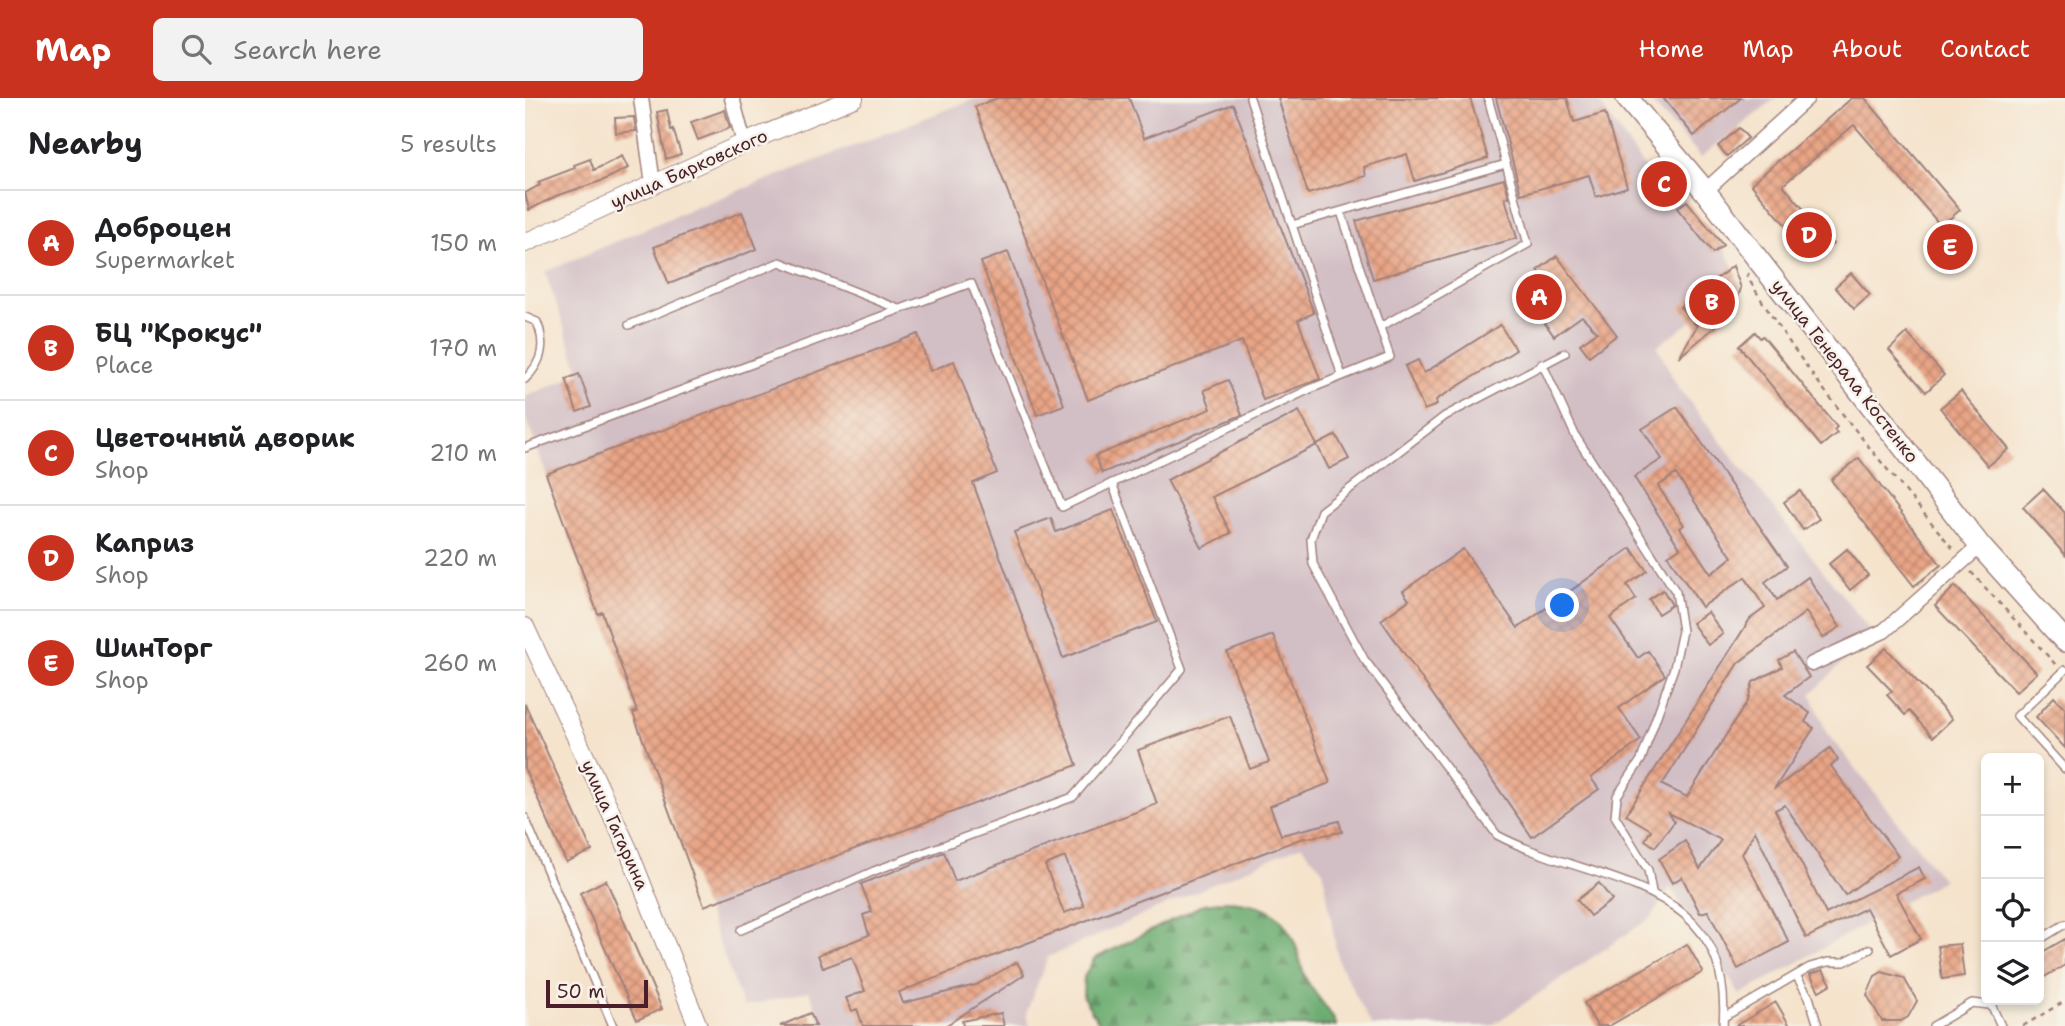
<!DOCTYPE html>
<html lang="en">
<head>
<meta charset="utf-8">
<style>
  body { margin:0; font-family:"Shantell Sans",sans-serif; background:#f2f2f2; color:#202124 }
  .controls { position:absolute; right:21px; bottom:21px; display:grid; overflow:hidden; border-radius:10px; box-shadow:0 4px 10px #0003 }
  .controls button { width:63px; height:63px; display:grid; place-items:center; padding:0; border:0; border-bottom:2px solid #e0e0e0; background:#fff; color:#202124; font:35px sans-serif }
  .scale { position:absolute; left:21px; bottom:18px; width:102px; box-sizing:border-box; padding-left:7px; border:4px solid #4a1f2b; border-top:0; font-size:19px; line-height:24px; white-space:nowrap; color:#4a1f2b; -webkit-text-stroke:5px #f7f3e8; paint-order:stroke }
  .you { position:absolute; left:1038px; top:508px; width:24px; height:24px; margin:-18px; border:5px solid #fff; border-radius:50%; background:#1a73e8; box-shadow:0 0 0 10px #1a73e833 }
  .badge { display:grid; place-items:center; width:46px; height:46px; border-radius:50%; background:#c8321e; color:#fff; font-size:23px; font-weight:700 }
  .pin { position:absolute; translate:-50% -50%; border:4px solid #fff; box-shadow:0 2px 7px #0006 }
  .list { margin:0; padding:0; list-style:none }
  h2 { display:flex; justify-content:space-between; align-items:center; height:91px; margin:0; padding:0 28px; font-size:30px }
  h2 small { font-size:23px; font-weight:400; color:#757577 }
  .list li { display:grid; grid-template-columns:46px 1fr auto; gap:21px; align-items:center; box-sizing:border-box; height:105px; padding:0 28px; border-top:2px solid #e0e0e0 }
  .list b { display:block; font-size:26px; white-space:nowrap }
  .list p { margin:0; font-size:23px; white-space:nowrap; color:#757577 }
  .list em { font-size:23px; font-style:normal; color:#757577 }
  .icon { flex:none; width:38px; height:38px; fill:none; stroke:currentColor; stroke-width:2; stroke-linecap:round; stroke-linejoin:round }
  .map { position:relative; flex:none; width:1540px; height:928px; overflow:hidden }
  header { display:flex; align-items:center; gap:42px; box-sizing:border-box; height:98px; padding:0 35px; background:#c8321e; color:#fff }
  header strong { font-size:33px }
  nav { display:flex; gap:38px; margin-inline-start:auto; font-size:24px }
  .search { width:490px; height:63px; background:#f2f2f2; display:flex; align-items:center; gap:18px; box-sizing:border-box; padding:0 24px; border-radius:10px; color:#757577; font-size:26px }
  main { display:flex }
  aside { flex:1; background:#fff }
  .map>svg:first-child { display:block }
</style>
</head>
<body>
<header>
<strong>Map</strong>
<div class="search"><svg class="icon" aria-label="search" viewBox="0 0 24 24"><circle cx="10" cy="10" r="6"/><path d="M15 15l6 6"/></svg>Search here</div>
<nav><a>Home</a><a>Map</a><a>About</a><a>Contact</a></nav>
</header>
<main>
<aside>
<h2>Nearby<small>5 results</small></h2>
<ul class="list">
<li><span class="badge">A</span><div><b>Доброцен</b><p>Supermarket</p></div><em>150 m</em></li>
<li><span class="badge">B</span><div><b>БЦ &quot;Крокус&quot;</b><p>Place</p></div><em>170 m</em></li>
<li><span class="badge">C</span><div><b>Цветочный дворик</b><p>Shop</p></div><em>210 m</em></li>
<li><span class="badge">D</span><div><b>Каприз</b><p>Shop</p></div><em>220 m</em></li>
<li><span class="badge">E</span><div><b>ШинТорг</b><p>Shop</p></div><em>260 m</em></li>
</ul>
</aside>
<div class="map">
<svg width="1540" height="928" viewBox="0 0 1540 928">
  <defs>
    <pattern id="forest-firs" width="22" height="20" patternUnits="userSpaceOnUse" patternTransform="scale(1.75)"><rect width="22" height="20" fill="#69ab6e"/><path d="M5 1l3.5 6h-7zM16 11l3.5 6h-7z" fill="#588b5b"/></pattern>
    <pattern id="building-cross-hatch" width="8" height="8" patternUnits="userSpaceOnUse" patternTransform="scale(1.75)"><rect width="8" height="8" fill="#e9a586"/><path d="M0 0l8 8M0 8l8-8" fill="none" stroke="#bf866e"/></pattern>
  </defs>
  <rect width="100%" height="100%" fill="#f7f3e8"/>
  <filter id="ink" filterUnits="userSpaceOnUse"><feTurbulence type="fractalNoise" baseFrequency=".0143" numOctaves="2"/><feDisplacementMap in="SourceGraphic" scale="14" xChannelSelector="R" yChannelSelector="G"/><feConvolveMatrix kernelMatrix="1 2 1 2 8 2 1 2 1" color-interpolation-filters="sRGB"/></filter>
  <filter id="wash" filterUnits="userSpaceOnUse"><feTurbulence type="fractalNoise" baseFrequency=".00686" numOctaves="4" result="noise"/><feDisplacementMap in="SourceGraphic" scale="28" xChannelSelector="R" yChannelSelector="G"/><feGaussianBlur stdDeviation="1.57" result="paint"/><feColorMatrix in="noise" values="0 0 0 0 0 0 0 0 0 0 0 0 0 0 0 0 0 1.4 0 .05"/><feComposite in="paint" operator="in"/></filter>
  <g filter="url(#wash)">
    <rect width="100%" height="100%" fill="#f5e3cc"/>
    <!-- industrial -->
    <g fill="#d2bec5">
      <polygon points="452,0 1071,0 1124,76 1133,69 1198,147 1208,168 1155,209 1167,223 1132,248 1152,288 1347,535 1286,596 1301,633 1418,782 1215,897 1145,789 1127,819 966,928 847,928 813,863 798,772 776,747 523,859 501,915 505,928 298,928 284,893 218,909 108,615 111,613 78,515 73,516 0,318 0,299 55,275 20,174 159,114"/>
      <polygon points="1123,0 1251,0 1176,59"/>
    </g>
    <!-- forest -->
    <path fill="url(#forest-firs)" stroke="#5a654c" stroke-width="2" d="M702,803C740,805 758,813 772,851C775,861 777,874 782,883C791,899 805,910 812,928H576L558,899L559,879L569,861L679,806Z"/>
    <g id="blocks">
      <!-- building -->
      <g fill="url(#building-cross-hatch)" fill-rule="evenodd">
        <polygon points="472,0 604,0 619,40 708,6 789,215 773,222 795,281 738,302 717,243 563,302 450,9"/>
        <polygon points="753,0 945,0 963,60 890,83 882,56 839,69 841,78 783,96"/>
        <polygon points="971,0 1042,0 1049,24 1080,15 1102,89 1071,99 1064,77 996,96"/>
        <polygon points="1138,0 1216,0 1169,38"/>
        <polygon points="1327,0 1340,0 1435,112 1416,128 1329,27 1258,87 1308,146 1290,162 1226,86"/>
        <polygon points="142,12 146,32 148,31 156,56 141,61 132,14"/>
        <polygon points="200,12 205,30 173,42 166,24"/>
        <polygon points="109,19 111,33 91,35 90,20"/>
        <polygon points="1214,30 1223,40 1202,58 1193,48"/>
        <polygon points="97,58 103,70 79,82 31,98 4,112 0,95 15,87 13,84 50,70 49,67 65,61 69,72"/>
        <polygon points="979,81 984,99 980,100 992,140 848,181 831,123"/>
        <polygon points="1162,103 1198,147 1188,155 1152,110"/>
        <polygon points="217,114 232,151 144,186 129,149"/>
        <polygon points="1422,139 1431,149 1416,162 1407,152"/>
        <polygon points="483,154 539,307 512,317 456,164"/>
        <polygon points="1032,158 1092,237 1064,258 1055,246 1072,234 1057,218 1029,238 1001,198 1022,184 1013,172"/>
        <polygon points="1208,168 1216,190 1208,214 1154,259 1172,228 1155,209"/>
        <polygon points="1326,175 1345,197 1329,211 1310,189"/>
        <polygon points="975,227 991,252 911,302 912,307 899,312 880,268 893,262 899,275"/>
        <polygon points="1230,234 1235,240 1238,238 1312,329 1309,332 1312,335 1296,348 1214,248"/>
        <polygon points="1382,235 1419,277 1401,294 1364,252"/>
        <polygon points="393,236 405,273 429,263 472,375 448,385 552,667 179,808 108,615 112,614 77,514 73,516 21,376"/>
        <polygon points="54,276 66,309 52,314 41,281"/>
        <polygon points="703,282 717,317 577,375 570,358 686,311 679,292"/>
        <polygon points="1436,293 1484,351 1463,368 1415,310"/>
        <path d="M1152,309L1262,468L1240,484L1252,502L1283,479L1315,529L1298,540L1281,514L1213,565L1137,687L1162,699L1223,602L1228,584L1257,569L1254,562L1268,554L1284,579L1260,597L1285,615L1280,624L1289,630L1249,691L1305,650L1313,662L1306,668L1373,758L1320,797L1260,707L1250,712L1301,816L1394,769L1400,781L1371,795L1396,841L1366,857L1341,810L1281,840L1230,733L1217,756L1264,844L1213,871L1183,813L1175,815L1157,779L1147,785L1134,761L1160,743L1175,771L1196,742L1144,715L1149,724L1130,749L1120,742L1126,732L1101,717L1225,521L1240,510L1220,479L1177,509L1143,458L1155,450L1109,379L1137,361L1117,331ZM1151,376L1207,459L1186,476L1155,430L1159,427L1133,388Z"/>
        <polygon points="774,313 792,347 687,399 706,435 677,450 642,382"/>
        <polygon points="811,337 824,361 804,371 792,347"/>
        <polygon points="1334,360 1416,467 1389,488 1306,382"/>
        <polygon points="1518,391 1540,415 1540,457 1498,409"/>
        <polygon points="1275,393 1294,421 1278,432 1259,404"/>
        <polygon points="588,412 632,524 538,560 489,434 526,420 531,434"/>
        <polygon points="1106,450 1122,473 1102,487 1111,501 1085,520 1113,560 1123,553 1140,577 1094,610 1116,642 1066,680 1074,691 1007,739 856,522 884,502 878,493 938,451 993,530"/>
        <polygon points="1322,451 1343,477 1325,492 1304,466"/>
        <polygon points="1430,488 1512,575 1491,594 1410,508"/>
        <polygon points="1138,492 1147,507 1133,516 1124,501"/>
        <polygon points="1183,514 1198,536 1183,547 1167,525"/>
        <path d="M748,537L805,685L745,708L756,737L814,723L817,734L775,741L374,894L378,905L451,887L492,864L499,877L420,928H338L332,911L327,913L321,900L340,893L327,859L298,870L293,857L344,837L338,817L347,814L336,786L419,754L430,783L632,706L613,652L705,618L725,671L744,664L702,554ZM540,759L559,808L539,815L520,767Z"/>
        <polygon points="1361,550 1427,621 1408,639 1384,613 1380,617 1362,597 1367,593 1342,567"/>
        <polygon points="1529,599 1540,610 1540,650 1511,619"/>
        <polygon points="0,606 67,753 41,764 0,672"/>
        <polygon points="81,782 137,911 112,922 55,795"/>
        <polygon points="1074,785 1087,802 1065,818 1052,802"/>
        <polygon points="1540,841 1540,867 1514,882 1514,856"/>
        <polygon points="1162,846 1178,874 1084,928 1072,928 1059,905"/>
        <polygon points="1435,846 1439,878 1417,881 1413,848"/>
        <polygon points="1298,872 1306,886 1294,893 1285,876"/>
        <polygon points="1357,874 1379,880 1392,903 1383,919 1376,923 1357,923 1342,897 1350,878"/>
        <polygon points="1251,904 1265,928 1210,928 1229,917"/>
        <polygon points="285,915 291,928 255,928"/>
        <polygon points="476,915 479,928 438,928 437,923"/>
      </g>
    </g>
  </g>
  <g filter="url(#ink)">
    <use href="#blocks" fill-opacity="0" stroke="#a0817c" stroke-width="2"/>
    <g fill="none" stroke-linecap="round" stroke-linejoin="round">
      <!-- service casing -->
      <g stroke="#a0817c" stroke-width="10">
        <g id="service">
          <polyline points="725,0 817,278"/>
          <polyline points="767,127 981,66"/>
          <path d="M0,219L12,224C21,246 18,264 0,281"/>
          <polyline points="104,227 255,164 374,211"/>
          <polyline points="855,229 1003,146 963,0"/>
          <path d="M1040,255L920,318L796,413L786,441L788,466L839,561L972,737C1068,788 1210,777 1198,928"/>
          <polyline points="1017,265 1051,339 1151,494 1157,533 1149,570 1116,662 1092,698 1090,718 1123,772 1127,794"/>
          <polyline points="0,350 446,185 537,409 785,291 865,259 816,114"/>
          <polyline points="1540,572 1492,618 1540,671"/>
          <polyline points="0,720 88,928"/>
          <polyline points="216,832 349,773 548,699 657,571 587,385"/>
          <polyline points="1514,842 1540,826"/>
          <polyline points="1272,879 1284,899 1293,928"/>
          <polyline points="1464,902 1476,928"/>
          <polyline points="1199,919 1285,869 1303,864 1319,864 1345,851"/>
          <polyline points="1408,928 1447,905 1464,907"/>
        </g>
      </g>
      <!-- minor casing -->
      <g stroke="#a0817c" stroke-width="17">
        <g id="minor">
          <polyline points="116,0 128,86"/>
          <polyline points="207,0 219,45"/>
          <polyline points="1180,93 1282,0"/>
          <polyline points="1287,566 1359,533 1455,448"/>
        </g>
      </g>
      <!-- tertiary casing -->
      <g stroke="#a0817c" stroke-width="20">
        <g id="tertiary">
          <polyline points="0,145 219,45 329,0"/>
          <polyline points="0,529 103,751 173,928"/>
        </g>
      </g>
      <!-- secondary casing -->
      <g stroke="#a0817c" stroke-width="24">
        <polyline id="secondary" points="1102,0 1180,93 1455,448 1540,543"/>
      </g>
      <!-- path -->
      <g stroke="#a0817c" stroke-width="2.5" stroke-dasharray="5 5" stroke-linecap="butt">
        <path d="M1224,175L1222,178C1279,276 1357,364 1429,452"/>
        <polyline points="1446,474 1531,567"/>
        <polyline points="1498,928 1540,903"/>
      </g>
      <!-- service -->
      <use href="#service" stroke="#fff" stroke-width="7"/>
      <!-- minor -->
      <use href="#minor" stroke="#fff" stroke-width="14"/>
      <!-- tertiary -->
      <use href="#tertiary" stroke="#fff" stroke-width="18"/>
      <!-- secondary -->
      <use href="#secondary" stroke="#fff" stroke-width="21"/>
    </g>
  </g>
  <g text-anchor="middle" stroke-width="5" stroke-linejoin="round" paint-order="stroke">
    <!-- street labels -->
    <g font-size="18" fill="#4a1f2b" stroke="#f7f3e8">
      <text transform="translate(164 71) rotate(-24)" y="6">улица Барковского</text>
      <text transform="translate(1320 273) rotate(52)" y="6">улица Генерала Костенко</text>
      <text transform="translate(90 727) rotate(66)" y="6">улица Гагарина</text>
    </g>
  </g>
</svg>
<div class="controls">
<button>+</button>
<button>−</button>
<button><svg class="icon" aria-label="locate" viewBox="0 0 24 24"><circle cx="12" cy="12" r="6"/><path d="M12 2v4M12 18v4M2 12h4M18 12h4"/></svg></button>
<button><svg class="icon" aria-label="layers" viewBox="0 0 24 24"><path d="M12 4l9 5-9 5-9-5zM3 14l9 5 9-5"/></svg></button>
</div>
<div class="scale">50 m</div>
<div class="you"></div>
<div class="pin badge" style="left:1014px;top:199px">A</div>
<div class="pin badge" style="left:1187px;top:204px">B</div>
<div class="pin badge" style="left:1139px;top:86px">C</div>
<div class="pin badge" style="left:1284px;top:137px">D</div>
<div class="pin badge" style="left:1425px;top:149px">E</div>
</div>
</main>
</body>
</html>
